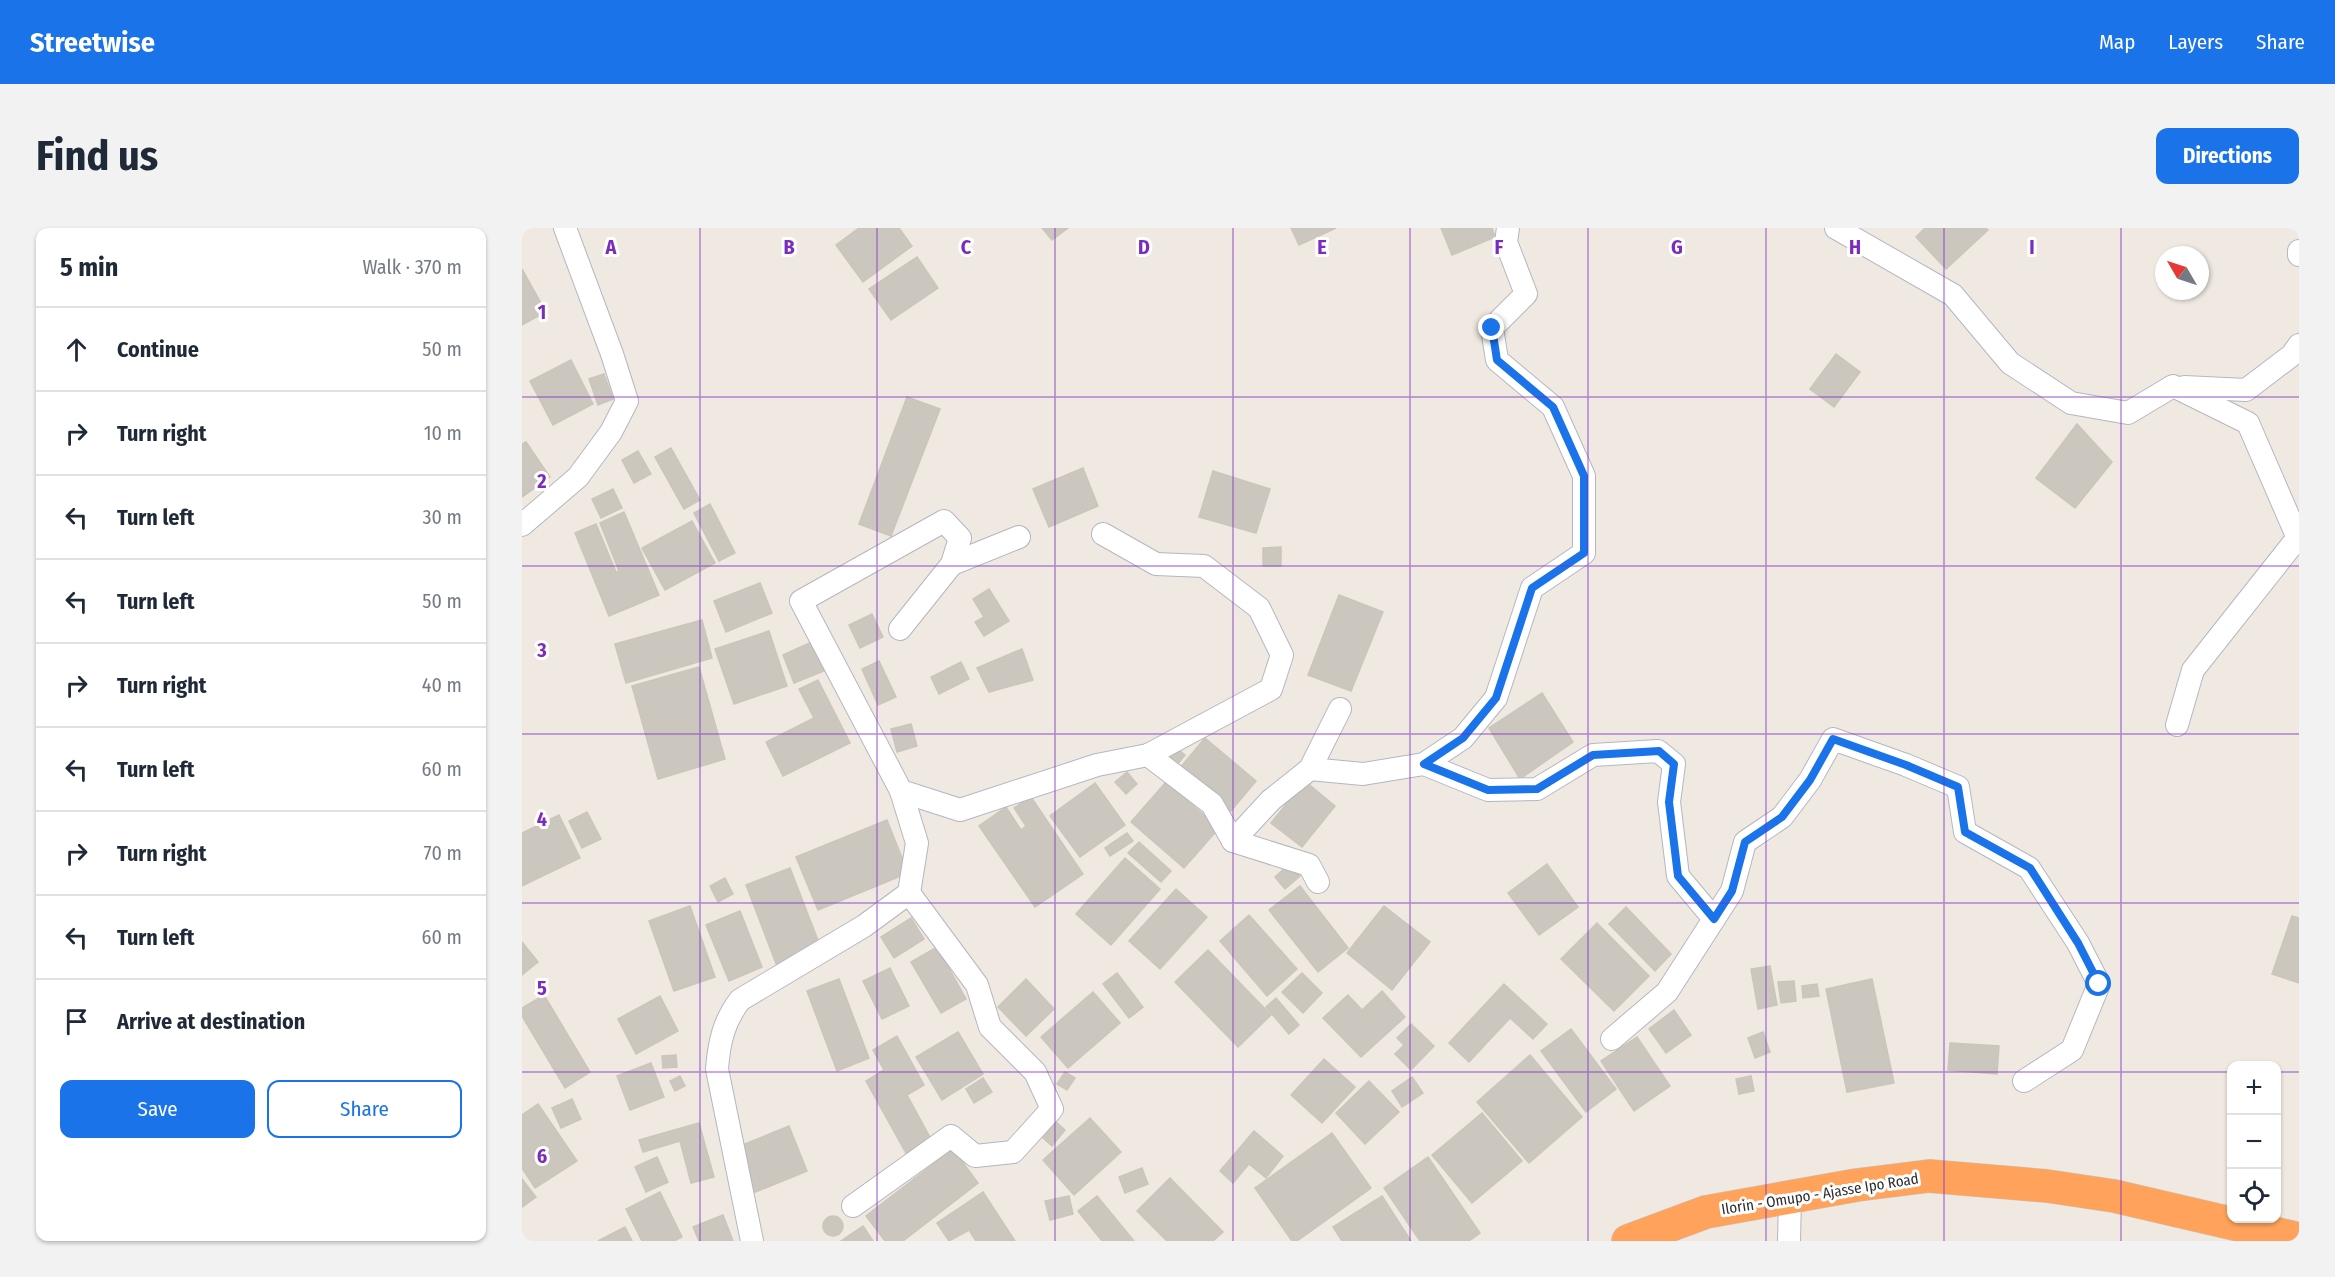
<!DOCTYPE html>
<html lang="en">
<head>
<meta charset="utf-8">
<style>
  body { margin:0; font-family:"Fira Sans Condensed",sans-serif; background:#f2f2f3; color:#1f2937 }
  .controls { position:absolute; right:18px; bottom:18px; display:grid; overflow:hidden; border-radius:12px; box-shadow:0 2px 4px #0004 }
  .controls button { width:54px; height:54px; display:grid; place-items:center; padding:0; border:0; border-bottom:2px solid #e0e1e3; background:#fff; color:#1f2937; font:30px sans-serif }
  .compass { position:absolute; left:1633px; top:18px; width:54px; height:54px; border-radius:50%; background:#fff; box-shadow:0 2px 4px #0004; rotate:309deg }
  .stop { position:absolute; width:18px; height:18px; margin:-14px; border:4px solid #1a73e8; border-radius:50%; background:#fff }
  .stop.end { background:#1a73e8; border-color:#fff; box-shadow:0 2px 6px #0008 }
  .list { margin:0; padding:0; list-style:none }
  h2 { display:flex; justify-content:space-between; align-items:center; height:78px; margin:0; padding:0 24px; font-size:26px }
  h2 small { font-size:20px; font-weight:400; color:#747a83 }
  .list li { display:grid; grid-template-columns:39px 1fr auto; gap:18px; align-items:center; box-sizing:border-box; height:84px; padding:0 24px; border-top:2px solid #e0e1e3 }
  .list b { display:block; font-size:22px; white-space:nowrap }
  .list em { font-size:20px; font-style:normal; color:#747a83 }
  .actions { display:flex; gap:12px; padding:18px 24px }
  .actions a { flex:1; padding:14px 0; border:2px solid #1a73e8; border-radius:12px; text-align:center; font-size:21px; color:#1a73e8 }
  .actions .main { background:#1a73e8; color:#fff }
  .icon { flex:none; width:33px; height:33px; fill:none; stroke:currentColor; stroke-width:2; stroke-linecap:round; stroke-linejoin:round }
  .map { position:relative; flex:none; width:1777px; height:1013px; overflow:hidden; border-radius:12px }
  header { display:flex; align-items:center; gap:36px; box-sizing:border-box; height:84px; padding:0 30px; background:#1a73e8; color:#fff }
  header strong { font-size:28px }
  nav { display:flex; gap:33px; margin-inline-start:auto; font-size:21px }
  .intro { display:flex; align-items:center; justify-content:space-between; box-sizing:border-box; height:144px; padding:0 36px }
  h1 { margin:0; font-size:42px }
  .button { padding:15px 27px; border-radius:12px; background:#1a73e8; color:#fff; font-size:21px; font-weight:700 }
  main { display:flex; gap:36px; padding:0 36px }
  aside { flex:1; background:#fff; border-radius:12px; box-shadow:0 2px 4px #0004 }
  .map>svg:first-child { display:block }
</style>
</head>
<body>
<header>
<strong>Streetwise</strong>
<nav><a>Map</a><a>Layers</a><a>Share</a></nav>
</header>
<div class="intro"><h1>Find us</h1><a class="button">Directions</a></div>
<main>
<aside>
<h2>5 min<small>Walk · 370 m</small></h2>
<ul class="list">
<li><svg class="icon" aria-label="ahead" viewBox="0 0 24 24"><path d="M12 20V5M6 11l6-6 6 6"/></svg><div><b>Continue</b></div><em>50 m</em></li>
<li><svg class="icon" aria-label="right" viewBox="0 0 24 24"><path d="M7 20v-9h11M14 6l5 5-5 5"/></svg><div><b>Turn right</b></div><em>10 m</em></li>
<li><svg class="icon" aria-label="left" viewBox="0 0 24 24"><path d="M17 20v-9H6M10 6l-5 5 5 5"/></svg><div><b>Turn left</b></div><em>30 m</em></li>
<li><svg class="icon" aria-label="left" viewBox="0 0 24 24"><path d="M17 20v-9H6M10 6l-5 5 5 5"/></svg><div><b>Turn left</b></div><em>50 m</em></li>
<li><svg class="icon" aria-label="right" viewBox="0 0 24 24"><path d="M7 20v-9h11M14 6l5 5-5 5"/></svg><div><b>Turn right</b></div><em>40 m</em></li>
<li><svg class="icon" aria-label="left" viewBox="0 0 24 24"><path d="M17 20v-9H6M10 6l-5 5 5 5"/></svg><div><b>Turn left</b></div><em>60 m</em></li>
<li><svg class="icon" aria-label="right" viewBox="0 0 24 24"><path d="M7 20v-9h11M14 6l5 5-5 5"/></svg><div><b>Turn right</b></div><em>70 m</em></li>
<li><svg class="icon" aria-label="left" viewBox="0 0 24 24"><path d="M17 20v-9H6M10 6l-5 5 5 5"/></svg><div><b>Turn left</b></div><em>60 m</em></li>
<li><svg class="icon" aria-label="arrive" viewBox="0 0 24 24"><path d="M6 21V4h12l-3 4 3 4H6"/></svg><div><b>Arrive at destination</b></div></li>
</ul>
<div class="actions"><a class="main">Save</a><a>Share</a></div>
</aside>
<div class="map">
<svg width="1777" height="1013" viewBox="0 0 1777 1013">
  <rect width="100%" height="100%" fill="#efe9e1"/>
  <!-- building -->
  <g fill="#cbc7bf" stroke="#cbc5ba" stroke-width="1.5">
    <polygon points="337,0 377,0 390,18 341,54 314,17"/>
    <polygon points="520,0 546,0 530,12"/>
    <polygon points="769,0 814,0 777,17"/>
    <polygon points="919,0 970,0 973,9 930,27"/>
    <polygon points="1403,0 1464,0 1466,2 1424,41 1394,9"/>
    <polygon points="395,29 416,60 369,92 347,61"/>
    <polygon points="0,41 24,84 0,97"/>
    <polygon points="1314,126 1338,144 1312,179 1288,161"/>
    <polygon points="49,132 71,176 31,197 8,153"/>
    <polygon points="82,146 91,171 76,177 67,151"/>
    <polygon points="385,169 418,181 369,308 337,296"/>
    <polygon points="1555,196 1590,234 1553,280 1514,250"/>
    <polygon points="4,214 28,249 0,269 0,216"/>
    <polygon points="149,220 178,272 162,281 133,229"/>
    <polygon points="116,223 129,246 112,255 100,232"/>
    <polygon points="561,240 576,278 527,299 511,261"/>
    <polygon points="691,243 748,261 734,305 677,289"/>
    <polygon points="91,261 100,280 79,290 70,271"/>
    <polygon points="188,276 213,325 197,333 172,285"/>
    <polygon points="102,284 137,367 87,388 53,305 74,296 94,344 97,343 78,295"/>
    <polygon points="170,293 193,335 143,362 120,320"/>
    <polygon points="759,319 759,338 741,338 741,320"/>
    <polygon points="238,355 250,385 204,404 192,373"/>
    <polygon points="467,361 487,393 462,408 453,394 462,389 451,371"/>
    <polygon points="817,367 861,384 829,463 786,447"/>
    <polygon points="350,386 361,409 338,420 327,397"/>
    <polygon points="180,392 190,430 104,455 93,416"/>
    <polygon points="247,403 265,458 212,476 193,421"/>
    <polygon points="292,413 304,442 272,455 261,427"/>
    <polygon points="500,421 511,452 467,464 455,440"/>
    <polygon points="357,433 374,469 356,477 340,441"/>
    <polygon points="439,434 447,451 417,466 409,449"/>
    <polygon points="177,439 203,531 136,551 110,458"/>
    <polygon points="296,452 328,515 261,548 244,514 292,490 277,461"/>
    <polygon points="1020,465 1051,514 998,551 967,500"/>
    <polygon points="389,496 395,518 375,524 369,501"/>
    <polygon points="683,510 734,553 708,584 657,541"/>
    <polygon points="650,516 663,527 654,538 641,528"/>
    <polygon points="605,544 615,556 604,566 593,554"/>
    <polygon points="783,553 813,578 780,619 749,595"/>
    <polygon points="644,554 697,600 662,640 609,594"/>
    <polygon points="573,555 603,597 558,629 528,588"/>
    <polygon points="509,569 561,646 513,679 457,598 484,579 499,602 504,598 492,580"/>
    <polygon points="65,584 79,611 60,620 47,593"/>
    <polygon points="37,587 58,630 0,658 0,605"/>
    <polygon points="365,592 386,645 296,682 274,629"/>
    <polygon points="605,605 611,613 588,628 583,620"/>
    <polygon points="617,614 649,643 639,654 606,625"/>
    <polygon points="603,630 638,661 589,717 554,686"/>
    <polygon points="767,636 778,648 763,661 753,649"/>
    <polygon points="1025,636 1056,679 1017,707 986,665"/>
    <polygon points="268,640 299,720 255,738 224,657"/>
    <polygon points="203,650 211,666 196,674 188,658"/>
    <polygon points="778,658 826,720 796,744 747,682"/>
    <polygon points="654,661 685,689 638,741 607,713"/>
    <polygon points="168,678 193,749 152,763 127,693"/>
    <polygon points="862,678 908,714 870,762 825,725"/>
    <polygon points="1104,679 1149,726 1133,743 1087,696"/>
    <polygon points="218,683 240,739 207,753 184,697"/>
    <polygon points="727,687 775,741 745,768 698,713"/>
    <polygon points="1770,688 1777,690 1777,755 1750,746"/>
    <polygon points="389,690 402,711 372,730 359,709"/>
    <polygon points="1075,695 1127,748 1092,783 1039,731"/>
    <polygon points="0,714 16,734 0,747"/>
    <polygon points="415,719 444,771 419,785 389,734"/>
    <polygon points="686,722 749,787 716,819 653,754"/>
    <polygon points="1248,738 1255,777 1236,781 1229,741"/>
    <polygon points="368,740 387,778 360,791 341,753"/>
    <polygon points="595,745 621,779 607,790 581,756"/>
    <polygon points="780,745 800,765 781,785 760,764"/>
    <polygon points="317,751 347,830 315,843 285,763"/>
    <polygon points="504,751 532,781 504,808 476,779"/>
    <polygon points="1350,751 1372,855 1325,864 1304,761"/>
    <polygon points="1272,753 1274,773 1259,775 1256,754"/>
    <polygon points="982,756 1025,796 1011,811 988,790 947,834 927,815"/>
    <polygon points="1295,756 1297,768 1281,770 1280,758"/>
    <polygon points="860,763 883,789 839,829 801,790 826,767 840,782"/>
    <polygon points="571,764 598,795 546,840 519,809"/>
    <polygon points="22,767 68,844 43,860 0,788 0,780"/>
    <polygon points="138,768 156,803 114,826 96,791"/>
    <polygon points="754,770 777,797 767,806 744,779"/>
    <polygon points="1152,782 1169,807 1144,825 1127,801"/>
    <polygon points="889,796 912,818 889,842 873,826 882,817 875,810"/>
    <polygon points="1049,801 1094,861 1064,884 1019,823"/>
    <polygon points="436,804 461,846 420,872 394,829"/>
    <polygon points="1241,804 1248,824 1233,830 1226,810"/>
    <polygon points="375,808 402,857 385,867 409,911 384,925 344,853 362,842 351,822"/>
    <polygon points="1115,809 1148,858 1112,883 1079,833"/>
    <polygon points="1428,815 1477,818 1475,846 1426,842"/>
    <polygon points="154,827 155,839 141,840 140,828"/>
    <polygon points="1008,827 1060,889 1007,935 955,874"/>
    <polygon points="802,831 833,859 800,895 769,867"/>
    <polygon points="129,835 142,869 108,882 95,848"/>
    <polygon points="543,844 553,850 545,862 535,856"/>
    <polygon points="158,848 163,858 153,863 148,853"/>
    <polygon points="1229,848 1232,863 1217,866 1214,851"/>
    <polygon points="890,849 901,865 880,879 870,863"/>
    <polygon points="461,850 470,864 452,875 444,861"/>
    <polygon points="847,853 877,884 843,916 814,885"/>
    <polygon points="50,871 59,891 39,900 30,880"/>
    <polygon points="16,876 55,933 13,960 0,940 0,887"/>
    <polygon points="960,885 1000,933 950,975 910,927"/>
    <polygon points="568,890 599,924 552,967 521,932"/>
    <polygon points="534,894 543,902 530,918 521,910"/>
    <polygon points="177,895 192,949 169,955 158,913 121,924 117,912"/>
    <polygon points="267,898 285,943 231,965 213,920"/>
    <polygon points="732,903 761,928 744,950 727,936 711,955 698,943"/>
    <polygon points="810,905 849,960 775,1013 770,1013 733,960"/>
    <polygon points="431,921 456,955 381,1013 363,1013 344,988"/>
    <polygon points="135,929 146,954 124,964 113,939"/>
    <polygon points="906,929 958,1005 947,1013 898,1013 862,960"/>
    <polygon points="620,940 626,956 603,965 597,949"/>
    <polygon points="648,950 701,1004 691,1013 645,1013 615,983"/>
    <polygon points="0,951 14,969 0,979"/>
    <polygon points="138,964 160,1009 152,1013 120,1013 104,981"/>
    <polygon points="461,964 493,1013 454,1013 447,1002 427,1013 415,995"/>
    <polygon points="547,968 551,986 528,992 523,973"/>
    <polygon points="575,968 612,1013 580,1013 556,983"/>
    <polygon points="860,968 889,1013 820,1013 811,999"/>
    <polygon points="201,987 211,1013 177,1013 171,999"/>
    <circle cx="311" cy="998" r="10"/>
    <polygon points="341,998 351,1013 319,1013"/>
    <polygon points="103,999 110,1013 76,1013"/>
  </g>
  <g fill="none" stroke-linecap="round" stroke-linejoin="round">
    <!-- street casing -->
    <g stroke="#b4b7c1" stroke-width="24">
      <g id="street">
        <polyline points="1314,0 1431,67 1488,135 1549,175 1606,185 1651,158 1726,195 1775,308"/>
        <polyline points="1777,23 1777,27"/>
        <polyline points="1662,159 1724,162 1770,127 1777,117"/>
        <polyline points="0,297 56,249 89,204 105,173 90,126 43,0"/>
        <polyline points="430,336 497,309"/>
        <polyline points="1655,497 1671,442 1777,308"/>
        <polyline points="626,527 690,576 711,613 787,637 796,654"/>
        <polyline points="902,536 966,562 1015,561 1071,527 1136,523 1152,536 1147,574 1156,648 1192,691 1145,764 1090,811"/>
        <polyline points="788,541 841,546 902,536 941,510 974,470 1010,360 1062,325 1062,248 1031,179 975,132 970,100 1004,66 984,14 986,0"/>
        <polyline points="379,563 438,582 575,537 626,527 749,461 760,427 737,380 682,338 634,336 581,306"/>
        <polyline points="711,613 749,572 788,541 818,481"/>
        <polyline points="1192,691 1210,663 1223,614 1260,589 1288,552 1311,511 1384,537 1436,559 1443,604 1507,640 1556,715 1577,756 1550,822 1502,853"/>
        <polyline points="331,978 429,908 453,928 491,924 530,881 513,844 468,799 455,757 387,665"/>
        <path d="M230,1013L195,841C197,814 202,793 218,772L342,698L387,665L395,615L379,563L279,373L422,293L438,310L430,336L378,401"/>
        <polyline points="1267,1013 1268,970"/>
      </g>
    </g>
    <!-- highway casing -->
    <g stroke="#c9c9c9" stroke-width="34">
      <polyline id="highway" points="1106,1013 1184,984 1335,957 1407,948 1525,958 1592,968 1777,1011"/>
    </g>
    <!-- street -->
    <use href="#street" stroke="#fff" stroke-width="22"/>
    <!-- highway -->
    <use href="#highway" stroke="#ffa35c" stroke-width="33"/>
  </g>
  <g fill="none" stroke-linecap="round" stroke-linejoin="round">
    <!-- route -->
    <polyline stroke="#1a73e8" stroke-width="8" points="970,100 975,132 1031,179 1062,248 1062,325 1010,360 974,470 941,510 902,536 966,562 1015,561 1071,527 1137,523 1152,536 1147,574 1156,648 1192,691 1210,663 1223,614 1260,589 1288,552 1311,511 1384,537 1436,559 1443,604 1508,640 1556,715 1577,756"/>
  </g>
  <!-- grid -->
  <path fill="none" stroke="#7b2cbf" stroke-width="1.5" stroke-opacity="0.55" d="M178,0V1013M355,0V1013M533,0V1013M711,0V1013M888,0V1013M1066,0V1013M1244,0V1013M1422,0V1013M1599,0V1013M0,169H1777M0,338H1777M0,506H1777M0,675H1777M0,844H1710M1754,844H1777"/>
  <g text-anchor="middle" stroke-width="6" stroke-linejoin="round" paint-order="stroke">
    <!-- street labels -->
    <g font-size="15" fill="#2e2e2e" stroke="#fff">
      <text transform="translate(1298 966) rotate(-9)" y="5">Ilorin - Omupo - Ajasse Ipo Road</text>
    </g>
  </g>
  <g font-size="20" text-anchor="middle" font-weight="bold" fill="#7b2cbf" stroke="#fff" stroke-width="6" stroke-linejoin="round" paint-order="stroke">
    <text x="89" y="26">A</text>
    <text x="267" y="26">B</text>
    <text x="444" y="26">C</text>
    <text x="622" y="26">D</text>
    <text x="800" y="26">E</text>
    <text x="977" y="26">F</text>
    <text x="1155" y="26">G</text>
    <text x="1333" y="26">H</text>
    <text x="1510" y="26">I</text>
    <text x="20" y="91">1</text>
    <text x="20" y="260">2</text>
    <text x="20" y="429">3</text>
    <text x="20" y="598">4</text>
    <text x="20" y="767">5</text>
    <text x="20" y="935">6</text>
  </g>
</svg>
<div class="controls">
<button>+</button>
<button>−</button>
<button><svg class="icon" aria-label="locate" viewBox="0 0 24 24"><circle cx="12" cy="12" r="6"/><path d="M12 2v4M12 18v4M2 12h4M18 12h4"/></svg></button>
</div>
<svg class="compass" viewBox="-18 -18 36 36"><path d="M0-13l5 13h-10z" fill="#e53935"/><path d="M0 13l5-13h-10z" fill="#747a83"/></svg>
<div class="stop" style="left:1577px;top:756px"></div>
<div class="stop end" style="left:970px;top:100px"></div>
</div>
</main>
</body>
</html>
